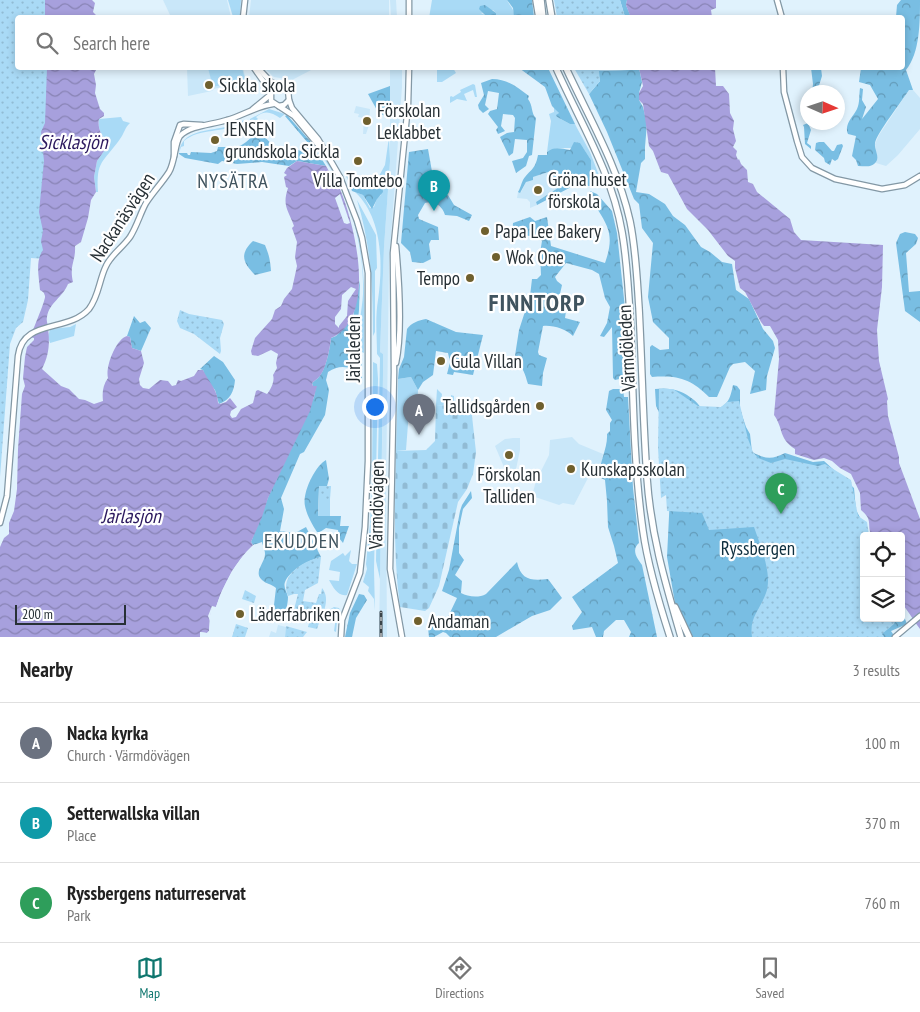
<!DOCTYPE html>
<html lang="en">
<head>
<meta charset="utf-8">
<style>
  body { margin:0; font-family:"PT Sans Narrow",sans-serif; background:#f6f6f6; color:#222 }
  .controls { position:absolute; right:15px; bottom:15px; display:grid; overflow:hidden; border-radius:5px; box-shadow:0 2px 8px #0003 }
  .controls button { width:45px; height:45px; display:grid; place-items:center; padding:0; border:0; border-bottom:1px solid #e0e0e0; background:#fff; color:#222; font:25px sans-serif }
  .compass { position:absolute; left:800px; top:85px; width:45px; height:45px; border-radius:50%; background:#fff; box-shadow:0 2px 8px #0003; rotate:93deg }
  .scale { position:absolute; left:15px; bottom:12px; width:111px; box-sizing:border-box; padding-left:5px; border:2px solid #273035; border-top:0; font-size:14px; line-height:18px; white-space:nowrap; color:#273035; -webkit-text-stroke:4px #fff; paint-order:stroke }
  .you { position:absolute; left:374px; top:406px; width:18px; height:18px; margin:-12px; border:4px solid #fff; border-radius:50%; background:#1a73e8; box-shadow:0 0 0 8px #1a73e833 }
  .badge { display:grid; place-items:center; width:32px; height:32px; border-radius:50%; background:#0f766e; color:#fff; font-size:16px; font-weight:700 }
  .pin { position:absolute; translate:-50% -41px; filter:drop-shadow(0 1px 2px #0008) }
  .pin::after { content:''; position:absolute; top:26px; width:18px; height:15px; background:inherit; clip-path:polygon(0 0,100% 0,50% 100%) }
  .list { margin:0; padding:0; list-style:none }
  h2 { display:flex; justify-content:space-between; align-items:center; height:65px; margin:0; padding:0 20px; font-size:21px }
  h2 small { font-size:16px; font-weight:400; color:#767676 }
  .list li { display:grid; grid-template-columns:32px 1fr auto; gap:15px; align-items:center; box-sizing:border-box; height:80px; padding:0 20px; border-top:1px solid #e0e0e0 }
  .list b { display:block; font-size:19px; white-space:nowrap }
  .list p { margin:0; font-size:16px; white-space:nowrap; color:#767676 }
  .list em { font-size:16px; font-style:normal; color:#767676 }
  .icon { flex:none; width:28px; height:28px; fill:none; stroke:currentColor; stroke-width:2; stroke-linecap:round; stroke-linejoin:round }
  .map { position:relative; flex:none; width:920px; height:637px; overflow:hidden }
  .search { position:absolute; background:#fff; box-shadow:0 2px 8px #0003; left:15px; right:15px; top:15px; height:55px; display:flex; align-items:center; gap:12px; box-sizing:border-box; padding:0 18px; border-radius:5px; color:#767676; font-size:19px }
  .sheet { height:305px; background:#fff }
  nav { display:flex; justify-content:space-around; align-items:center; box-sizing:border-box; height:70px; border-top:1px solid #e0e0e0; background:#fff; font-size:14px; color:#767676 }
  nav a { display:grid; justify-items:center; gap:2px }
  nav .on { color:#0f766e }
  .map>svg:first-child { display:block }
</style>
</head>
<body>
<div class="map">
<svg width="920" height="637" viewBox="0 0 920 637">
  <defs>
    <pattern id="forest-crowns" width="20" height="18" patternUnits="userSpaceOnUse" patternTransform="scale(1.25)"><rect width="20" height="18" fill="#79bee3"/><path d="M2 6a3 3 0 1 1 6 0M12 15a3 3 0 1 1 6 0" fill="none" stroke="#639bb9"/></pattern>
    <pattern id="cemetery-stones" width="16" height="16" patternUnits="userSpaceOnUse" patternTransform="scale(1.25)"><rect width="16" height="16" fill="#a9daf6"/><path d="M2 7V4a2 2 0 0 1 4 0v3zM10 15v-3a2 2 0 0 1 4 0v3z" fill="#91bbd4"/></pattern>
    <pattern id="park-dots" width="8" height="8" patternUnits="userSpaceOnUse" patternTransform="scale(1.25)"><rect width="8" height="8" fill="#a9daf6"/><path d="M2 2h.1M6 6h.1" fill="none" stroke="#91bbd4" stroke-width="1.8" stroke-linecap="round"/></pattern>
    <pattern id="water-waves" width="16" height="10" patternUnits="userSpaceOnUse" patternTransform="scale(1.25)"><rect width="16" height="10" fill="#a7a0dd"/><path d="M0 5q4-4 8 0t8 0" fill="none" stroke="#8883b4"/></pattern>
  </defs>
  <rect width="100%" height="100%" fill="#e0f2fd"/>
  <!-- built -->
  <g fill="#c9e7f9">
    <polygon points="163,0 227,0 231,17 171,17"/>
    <polygon points="251,0 389,0 389,17 249,17"/>
    <polygon points="390,0 396,0 397,17 391,17"/>
    <polygon points="187,68 243,68 246,80 214,89 212,91 188,96"/>
    <polygon points="264,68 315,68 292,80 274,77"/>
    <polygon points="390,68 402,68 402,87 389,263 386,488 387,637 379,637 383,390 383,354 380,352 384,247 390,161"/>
    <polygon points="909,90 913,90 920,98 920,129 898,155 886,166 876,163 877,158 875,144 879,135"/>
    <polygon points="356,106 370,109 369,125 366,134 363,134 364,118 358,117 359,114 354,113"/>
    <polygon points="551,170 558,188 536,202 537,205 530,208 530,202 527,199 517,198 518,192 521,192 526,182 533,177"/>
    <polygon points="572,437 579,444 603,454 599,477 588,478 574,505 563,503 559,505 532,496 536,481 549,455 550,440"/>
    <polygon points="513,438 520,438 520,450 514,479 509,479 495,446 505,439"/>
    <polygon points="278,625 286,627 285,637 269,637 271,631 276,633"/>
  </g>
  <!-- grass -->
  <g fill="#a9daf6">
    <polygon points="228,0 241,0 240,17 233,17"/>
    <path d="M432,0H507C510,7 515,9 514,17H496V13L493,10L481,13L485,15V17L429,18Z"/>
    <polygon points="208,68 242,68 245,79 213,87"/>
    <polygon points="437,68 453,68 456,73 442,82 437,82"/>
    <polygon points="473,84 475,85 477,97 475,97 473,90 464,94 467,101 457,99 450,103 450,97 451,96 453,97 461,92 460,90"/>
    <path d="M554,107L559,113L557,117L570,124H575L577,128L590,152L600,178L591,171V160L583,148C573,149 554,146 547,152L551,121L549,114L554,112Z"/>
    <path d="M269,109L285,114L280,118C271,112 265,110 256,117L258,119L255,123L250,121V119Z"/>
    <path d="M121,117L123,121L130,123C125,127 124,134 120,139C103,163 96,160 98,192H96L94,177L97,161L109,144C102,139 97,127 99,119Z"/>
    <path d="M244,120L243,123C224,133 199,128 184,141V146L181,147L179,153C181,130 208,131 225,127C231,126 238,123 244,120Z"/>
    <path d="M389,137L390,161L384,247L380,352L383,354V374L380,579L376,561L380,358L377,354C377,337 375,318 378,300C383,265 383,218 355,192L363,195L370,208L374,207L377,198L381,195V178L379,176L385,165Z"/>
    <path d="M324,159C331,163 337,175 341,184C367,239 365,293 364,353L360,351L358,348C357,330 362,312 363,294C364,255 355,216 339,182C335,174 329,167 324,159Z"/>
    <path d="M357,200L376,235L377,268L375,271V332L373,336C373,289 371,245 357,200Z"/>
    <polygon points="76,324 74,336 50,343 48,337 50,329 70,327"/>
    <polygon points="373,362 377,364 378,379 374,570 375,611 374,599 368,591 369,587 363,582 367,569 366,564 370,524 372,485"/>
    <polygon points="411,377 418,390 417,411 409,411 406,450 396,451 398,379"/>
    <polygon points="437,389 442,394 441,402 450,403 449,398 451,398 451,395 454,396 454,406 436,405"/>
    <polygon points="319,499 330,499 330,517 318,516"/>
    <path d="M351,550L349,561L352,564H357L347,595C338,597 333,587 329,580L339,581L340,572L329,570L331,561L343,553L345,556Z"/>
    <polygon points="334,607 339,608 341,612 337,621 336,632 334,631 336,617 333,616 334,614 328,612 329,610"/>
  </g>
  <!-- forest -->
  <g fill="url(#forest-crowns)">
    <polygon points="507,0 532,0 534,17 514,17 513,8"/>
    <polygon points="620,0 627,0 626,5 631,17 625,17"/>
    <path d="M901,0H920C920,22 920,53 906,70L913,90H909C902,101 877,133 875,143C874,149 880,157 876,162C871,168 865,166 858,166L856,160L852,156L856,136L848,134C844,124 853,117 857,109C860,103 859,94 860,88L863,89L862,100L866,107L862,119L878,99L870,85L859,82L861,68H902L903,38H904L903,35L902,18L896,17L897,5Z"/>
    <polygon points="485,5 496,13 496,17 485,17 485,15 479,9 480,6"/>
    <polygon points="519,68 548,68 575,124 570,124 557,117 556,115 559,113 552,106 545,87"/>
    <path d="M633,68H639L642,82L639,93V100L643,107L647,123L645,147V159L641,163L636,192L649,194L665,204L673,216L685,225L701,247L710,252L722,262L732,264L736,290L749,299L763,329L773,341L775,348L767,376L766,390L750,394L755,371L745,362L733,364L730,367L717,397H709C691,379 678,375 652,377L650,374V347L652,345L660,350L669,349V338L653,322L648,297L653,243L642,228L639,204L634,199L607,132L589,94L600,81L598,71L629,70Z"/>
    <polygon points="811,68 821,68 822,76 817,92 812,92 813,84"/>
    <path d="M492,79C508,79 518,88 529,96L528,99C533,105 531,114 536,118L532,155L529,156L526,166L516,173L512,161L523,158L527,152V140L515,139L513,153L509,156L500,137L507,133L514,132L515,118L513,115L503,114L501,126L505,131L498,134L496,130L498,127L488,114L490,111L497,109L499,93L488,91L485,105L489,109L483,113L479,109L478,105L484,95L481,83Z"/>
    <polygon points="390,86 390,119 378,112 368,94"/>
    <path d="M287,115L311,142L326,166L297,161L289,166L262,162L237,164L222,161L218,164L185,158L179,154V153H187L188,155H190L191,152L211,153L217,151L218,147C224,147 233,147 239,146C248,143 252,134 260,132L282,155L293,148L296,151L298,150L301,151L308,143L285,116Z"/>
    <polygon points="808,123 811,130 807,143 811,146 811,149 805,144 804,127 803,125"/>
    <path d="M574,142L580,143L591,160V171L600,178L602,182C593,189 583,184 573,186L537,205L536,202L558,188L551,171L533,177V180L526,182L520,193L518,192C520,189 521,184 523,180C530,169 535,171 538,155H547V152C554,146 562,149 570,150Z"/>
    <polygon points="819,142 824,142 832,151 834,151 837,145 842,144 843,146 838,159 835,161 832,159 830,165 825,162 824,158 815,150 816,143"/>
    <path d="M428,149L436,194L439,196L448,195L454,205L472,215L469,221L457,216L445,215C442,205 434,201 425,203L418,215L419,219L438,227L439,240H431L429,244L431,259L423,263L412,262L410,252L401,243L409,152Z"/>
    <path d="M345,173C359,177 364,181 379,176L381,178L383,192L377,199L372,209L363,195L352,191Z"/>
    <path d="M590,191L597,194L612,211L617,233L625,308L628,377L615,380L613,378L612,327L604,337L600,336L607,323L610,307L605,298L599,274L592,270L566,263L555,277L557,281L562,285L560,294C549,297 549,291 546,305L566,311L565,318L580,322L573,336C566,329 553,325 543,326L538,352L539,355L547,358L543,373L542,386L528,384C525,375 524,366 514,362L519,330L530,296L532,279H537L541,275L540,253L542,241L539,237L512,234L513,223L530,217L535,221L547,217L551,246L605,263C613,240 611,230 598,210C595,204 591,198 590,191Z"/>
    <polygon points="905,232 915,234 918,238 916,244 906,253 909,292 920,291 920,322 905,311 896,243 900,234"/>
    <path d="M253,241L265,245C269,255 270,259 271,271L255,275C243,263 239,254 253,241Z"/>
    <path d="M360,280L359,310L355,350C363,357 362,368 362,378H356L354,369C344,366 337,366 328,372L326,380L329,390L325,415L304,452L300,454L281,498L284,509L280,531L295,533L306,527L321,557C309,560 290,570 285,582C283,587 287,592 288,597C288,604 285,614 284,621L281,620L278,623L272,622L276,588C272,584 266,584 262,580C253,572 265,563 265,554C265,549 263,547 262,542L253,545L251,542L269,495L314,397L316,386H313L312,383C314,381 316,380 318,378C326,370 330,348 331,338L336,336L353,317Z"/>
    <polygon points="134,316 140,323 145,321 151,328 141,351 132,348 130,337 127,336"/>
    <path d="M426,319L456,332L483,335L473,375L454,372L453,375L447,374L450,362L448,353L436,351L433,375L423,382L418,390L411,377L398,379L399,369L404,357L407,329C411,323 419,320 426,319Z"/>
    <path d="M214,356L223,362L235,380C234,392 230,400 219,404L215,390L206,379L203,370L200,369Z"/>
    <path d="M733,385L737,386L740,390V409L746,427L750,434L752,452C765,459 772,460 785,453L813,462L824,461L854,488L856,510L870,536H864V618H901V609L907,624L891,631L895,637H692L676,609L667,557L670,496L664,423L656,406L655,389C670,387 682,390 694,400C700,405 700,409 709,413C726,405 729,405 733,385Z"/>
    <path d="M613,389H623L624,397H628L633,488L639,543C631,550 637,558 642,565L657,637H629L631,632L624,620H616L604,631L603,637H596L592,627L573,630L572,626L582,612L572,597L618,563L614,546L608,527L607,501L605,480L599,477C599,462 608,448 607,434L610,431V423L612,420L606,410L609,391Z"/>
    <path d="M326,460L329,479L327,486H319L318,516H341L340,526H349L343,543L339,538L338,530L326,528L320,532H317C312,524 307,516 305,506C302,493 315,466 326,460Z"/>
    <path d="M471,491L472,498L463,509L459,528V553L464,560L455,575L462,581L461,593C468,597 479,598 486,594L517,562C521,580 531,581 548,579L562,598L550,610L532,616L496,637H450L446,633L443,632L434,637H429L428,628L430,615L446,621L457,598L442,591L449,570L460,511L462,505Z"/>
    <polygon points="359,594 364,595 367,600 356,618 352,637 345,637 350,613"/>
  </g>
  <!-- cemetery -->
  <path fill="url(#cemetery-stones)" d="M436,405L471,407L476,452L473,474L467,489L458,502L439,586L429,608L425,611L400,607C393,555 395,503 396,451L426,450L435,441Z"/>
  <!-- park -->
  <g fill="url(#park-dots)">
    <polygon points="0,0 71,0 71,17 18,18 18,68 71,68 59,260 31,258 28,300 23,322 16,328 10,344 0,477"/>
    <polygon points="554,0 620,0 625,17 557,17"/>
    <polygon points="574,68 633,68 629,70 599,71 600,81 589,94"/>
    <polygon points="180,310 189,314 222,320 224,324 220,338 221,351 220,354 194,334 180,328 177,321"/>
    <path d="M659,389H673L698,406L721,407L727,402L739,401L748,439L753,452L758,458L771,463L785,459L818,466L825,464L851,480L858,516L867,522L869,536H864V618H896L894,624L882,634L884,637H752C749,617 760,610 766,593C773,574 760,545 754,527L709,530L702,513L667,511L666,495L661,498L658,448Z"/>
    <polygon points="319,486 331,486 330,499 319,499"/>
    <path d="M321,557L318,583L305,590L303,601L316,603L319,594H321L322,588C332,600 321,617 317,629L308,627L309,623L292,617L298,594H294L288,596C279,575 303,561 321,557Z"/>
    <polygon points="245,590 256,596 254,603 242,599"/>
    <polygon points="236,624 248,628 245,637 232,637"/>
    <polygon points="286,626 307,632 303,637 285,637"/>
  </g>
  <!-- water -->
  <g fill="url(#water-waves)">
    <polygon points="45,0 92,0 95,3 93,12 96,15 96,17 45,17"/>
    <polygon points="627,0 716,0 716,8 711,10 712,17 631,18 626,5"/>
    <path d="M47,68H97L94,74L96,85L95,93L100,109L104,113V116L99,119C97,127 102,139 109,144L97,161L94,177L96,192L91,200L88,218L81,242L75,246C76,261 69,265 73,282L68,284C63,297 49,303 47,317C46,321 48,324 48,328C50,343 49,355 42,369L61,386L69,389L79,399L85,400L94,404L103,401C102,392 103,385 108,378C105,367 116,339 127,336L130,337L132,348L141,351L144,363L139,379L140,385L143,388L149,389L160,380L168,381L172,386L176,385L178,380L181,381L194,376L198,370H203C208,381 218,390 218,403L220,404L226,402L230,398L237,407L231,411L230,415L232,418L236,417L241,409L253,403L256,391L258,390L267,394C271,389 275,381 273,375L277,368L276,363L278,354L271,350L258,356L252,355L251,351L255,338L272,319L275,310L281,306L284,299L292,289L297,266L295,257L297,242L292,228L294,226C288,209 282,206 288,188L286,187L284,177L287,175L284,173L287,168L297,161L326,166C330,174 336,181 340,189C355,225 378,318 331,338C330,348 326,371 318,378C316,380 314,381 312,383L313,386H317L310,411L268,498L262,517L251,542L253,545C236,561 223,585 216,607H212C209,615 210,622 209,631L207,633L200,632V637H0V547L4,538L9,534V523L14,511L17,489L18,449L22,394L25,386L23,378L25,357L27,347L34,340V338L30,337C33,330 46,299 45,296C44,292 43,292 40,290C39,277 35,261 43,250L41,241L43,231L39,212L44,161L41,132L45,123Z"/>
    <path d="M639,68H715L716,86H723L729,94L730,113L734,121L733,129L736,141L733,147L737,151L736,155L738,160L739,159L741,164L747,170L748,182L753,184L757,192L790,219L794,232L801,240L883,245L882,287L877,330L879,361L888,399L887,401L888,416L899,457V463L920,519V629C913,620 908,610 901,603V536H872C866,524 874,521 861,510L860,493L851,474L840,468L832,461L824,458L814,460L795,454V449C778,438 784,429 774,415L779,359L778,340L770,326H764L761,322L745,292L740,288L735,268V261L728,256L708,230L687,209L668,174L661,172L653,151L649,146L643,104L639,100V93L643,86Z"/>
  </g>
  <!-- pier -->
  <g fill="#e0f2fd">
    <polygon points="340,194 350,223 347,224 344,223 335,198"/>
    <polygon points="351,287 356,289 348,301 347,316 339,326 339,328 335,324 335,317 341,309 342,295"/>
    <polygon points="255,544 256,546 244,557 234,573 224,592 217,609 212,608 210,617 212,623 211,633 200,637 200,632 207,633 209,631 210,621 208,616 212,606 216,607 221,593 232,571 243,556"/>
  </g>
  <g fill="none" stroke-linecap="round" stroke-linejoin="round">
    <!-- secondary casing -->
    <g stroke="#8398a5" stroke-width="7">
      <g id="secondary">
        <polyline points="777,0 782,18"/>
        <polyline points="243,18 245,0"/>
        <polyline points="409,18 409,0"/>
        <polyline points="254,68 271,92"/>
        <polyline points="258,68 271,82 288,90 289,100 284,105 279,106"/>
        <polyline points="783,68 784,92 797,141 802,157 812,168 835,179 882,189 905,185 920,176"/>
        <polyline points="279,86 274,88 271,92 271,101 294,116 325,153"/>
        <polyline points="289,100 292,108 318,139 340,177 357,221 362,238 368,273 368,461 365,527 360,573 342,620 341,637"/>
        <polyline points="253,109 270,95"/>
        <polyline points="174,156 174,142 180,125 184,124 202,125"/>
        <path d="M396,363C403,331 399,279 396,246"/>
        <path d="M0,523L7,496L18,356C23,318 68,333 89,309C99,296 99,280 106,266C111,255 123,247 130,237C137,226 140,214 146,203C153,192 162,183 169,172C175,162 175,142 180,136C191,125 212,125 227,120C242,116 257,106 273,104"/>
        <polyline points="402,637 390,569 394,372 393,253 408,105 409,68"/>
        <polyline points="895,637 920,616"/>
      </g>
    </g>
    <!-- highway casing -->
    <g stroke="#8398a5" stroke-width="8">
      <g id="highway">
        <polyline points="536,0 539,18"/>
        <polyline points="541,0 543,18"/>
        <polyline points="549,0 552,18"/>
        <path d="M556,68C580,122 612,173 622,232C628,266 629,300 631,334C633,398 634,468 643,531C648,567 659,603 670,637"/>
        <path d="M566,68C589,118 618,166 630,221C636,250 637,279 639,308C642,364 643,421 647,478C651,535 665,582 681,637"/>
        <polyline points="675,607 689,637"/>
      </g>
    </g>
    <!-- secondary -->
    <use href="#secondary" stroke="#fff" stroke-width="4.5"/>
    <!-- highway -->
    <use href="#highway" stroke="#fff" stroke-width="5.5"/>
    <!-- rail casing -->
    <g stroke="#3b454a" stroke-width="3">
      <polyline id="rail" points="381,637 381,612"/>
    </g>
    <!-- rail -->
    <use href="#rail" stroke="#fff" stroke-width="1" stroke-dasharray="4" stroke-linecap="butt"/>
  </g>
  <!-- markers -->
  <g fill="#6f602e" stroke="#fff" stroke-width="2">
    <circle cx="209" cy="85" r="5"/>
    <circle cx="367" cy="121" r="5"/>
    <circle cx="215" cy="140" r="5"/>
    <circle cx="358" cy="161" r="5"/>
    <circle cx="538" cy="190" r="5"/>
    <circle cx="485" cy="231" r="5"/>
    <circle cx="496" cy="257" r="5"/>
    <circle cx="470" cy="278" r="5"/>
    <circle cx="441" cy="361" r="5"/>
    <circle cx="540" cy="406" r="5"/>
    <circle cx="509" cy="455" r="5"/>
    <circle cx="571" cy="469" r="5"/>
    <circle cx="240" cy="614" r="5"/>
    <circle cx="418" cy="621" r="5"/>
  </g>
  <g text-anchor="middle" stroke-width="4.5" stroke-linejoin="round" paint-order="stroke">
    <!-- poi labels -->
    <g font-size="19" fill="#273035" stroke="#fff" text-anchor="start">
      <text x="219" y="92">Sickla skola</text>
      <text x="377" y="117">Förskolan<tspan x="377" dy="22">Leklabbet</tspan></text>
      <text x="225" y="136">JENSEN<tspan x="225" dy="22">grundskola Sickla</tspan></text>
      <text x="548" y="186">Gröna huset<tspan x="548" dy="22">förskola</tspan></text>
      <text x="358" y="187" text-anchor="middle">Villa Tomtebo</text>
      <text x="495" y="238">Papa Lee Bakery</text>
      <text x="506" y="264">Wok One</text>
      <text x="460" y="285" text-anchor="end">Tempo</text>
      <text x="451" y="368">Gula Villan</text>
      <text x="530" y="413" text-anchor="end">Tallidsgården</text>
      <text x="581" y="476">Kunskapsskolan</text>
      <text x="509" y="481" text-anchor="middle">Förskolan<tspan x="509" dy="22">Talliden</tspan></text>
      <text x="250" y="621">Läderfabriken</text>
      <text x="428" y="628">Andaman</text>
    </g>
    <!-- street labels -->
    <g font-size="19" fill="#273035" stroke="#fff">
      <text transform="translate(122 217) rotate(-57)" y="7">Nackanäsvägen</text>
      <text transform="translate(626 348) rotate(-93)" y="7">Värmdöleden</text>
      <text transform="translate(353 349) rotate(-90)" y="7">Järlaleden</text>
      <text transform="translate(376 505) rotate(-89)" y="7">Värmdövägen</text>
    </g>
    <!-- park labels -->
    <g font-size="19" fill="#0e2e3e" stroke="#fff">
      <text x="758" y="555">Ryssbergen</text>
    </g>
    <!-- water labels -->
    <g font-size="20" font-style="italic" fill="#2b185e" stroke="#fff">
      <text x="73" y="149">Sicklasjön</text>
      <text x="131" y="523">Järlasjön</text>
    </g>
    <!-- neighbourhood labels -->
    <g font-size="20" letter-spacing="1" fill="#40545f" stroke="#fff">
      <text x="233" y="188">NYSÄTRA</text>
      <text x="302" y="548">EKUDDEN</text>
    </g>
    <!-- district labels -->
    <g font-size="24" font-weight="bold" letter-spacing="1" fill="#40545f" stroke="#fff">
      <text x="537" y="311">FINNTORP</text>
    </g>
  </g>
</svg>
<div class="controls">
<button><svg class="icon" aria-label="locate" viewBox="0 0 24 24"><circle cx="12" cy="12" r="6"/><path d="M12 2v4M12 18v4M2 12h4M18 12h4"/></svg></button>
<button><svg class="icon" aria-label="layers" viewBox="0 0 24 24"><path d="M12 4l9 5-9 5-9-5zM3 14l9 5 9-5"/></svg></button>
</div>
<svg class="compass" viewBox="-18 -18 36 36"><path d="M0-13l5 13h-10z" fill="#e53935"/><path d="M0 13l5-13h-10z" fill="#767676"/></svg>
<div class="scale">200 m</div>
<div class="you"></div>
<div class="pin badge" style="left:419px;top:435px;background:#6b7280">A</div>
<div class="pin badge" style="left:434px;top:211px;background:#0f9aa8">B</div>
<div class="pin badge" style="left:781px;top:514px;background:#2e9e5b">C</div>
<div class="search"><svg class="icon" aria-label="search" viewBox="0 0 24 24"><circle cx="10" cy="10" r="6"/><path d="M15 15l6 6"/></svg>Search here</div>
</div>
<section class="sheet">
<h2>Nearby<small>3 results</small></h2>
<ul class="list">
<li><span class="badge" style="background:#6b7280">A</span><div><b>Nacka kyrka</b><p>Church · Värmdövägen</p></div><em>100 m</em></li>
<li><span class="badge" style="background:#0f9aa8">B</span><div><b>Setterwallska villan</b><p>Place</p></div><em>370 m</em></li>
<li><span class="badge" style="background:#2e9e5b">C</span><div><b>Ryssbergens naturreservat</b><p>Park</p></div><em>760 m</em></li>
</ul>
</section>
<nav>
<a class="on"><svg class="icon" aria-label="map" viewBox="0 0 24 24"><path d="M3 6l6-2 6 2 6-2v14l-6 2-6-2-6 2zM9 4v14M15 6v14"/></svg>Map</a>
<a><svg class="icon" aria-label="directions" viewBox="0 0 24 24"><path d="M12 3l9 9-9 9-9-9zM9 14v-3h6M13 9l2 2-2 2"/></svg>Directions</a>
<a><svg class="icon" aria-label="saved" viewBox="0 0 24 24"><path d="M7 4h10v16l-5-4-5 4z"/></svg>Saved</a>
</nav>
</body>
</html>
